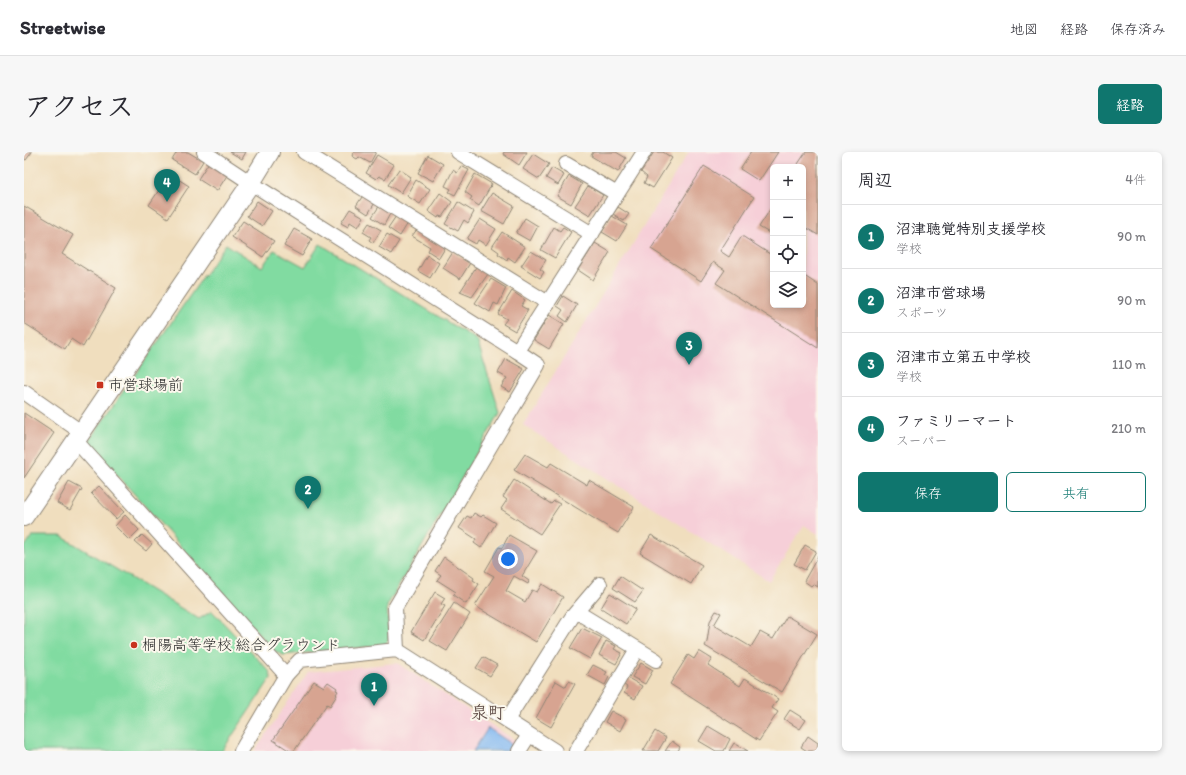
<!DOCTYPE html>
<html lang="ja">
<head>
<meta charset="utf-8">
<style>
  body { margin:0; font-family:Itim,"Klee One",sans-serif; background:#f7f7f7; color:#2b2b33 }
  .controls { position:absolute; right:12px; top:12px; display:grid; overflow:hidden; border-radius:6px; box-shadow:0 2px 6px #0003 }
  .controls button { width:36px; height:36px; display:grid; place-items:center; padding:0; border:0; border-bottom:1px solid #e1e1e2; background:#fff; color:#2b2b33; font:20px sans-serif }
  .you { position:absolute; left:484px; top:407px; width:14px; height:14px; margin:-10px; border:3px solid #fff; border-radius:50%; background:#1a73e8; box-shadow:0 0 0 6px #1a73e833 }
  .badge { display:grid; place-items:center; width:26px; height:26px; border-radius:50%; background:#0f766e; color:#fff; font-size:13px; font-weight:700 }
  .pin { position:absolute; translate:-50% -33px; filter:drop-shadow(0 1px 2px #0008) }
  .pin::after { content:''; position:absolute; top:21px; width:14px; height:12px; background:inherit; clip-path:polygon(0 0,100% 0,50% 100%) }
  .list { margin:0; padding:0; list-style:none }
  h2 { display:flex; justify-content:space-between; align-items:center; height:52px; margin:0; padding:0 16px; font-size:17px }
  h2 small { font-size:13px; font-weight:400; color:#7c7c81 }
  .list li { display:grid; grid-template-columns:26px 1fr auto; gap:12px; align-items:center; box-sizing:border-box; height:64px; padding:0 16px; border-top:1px solid #e1e1e2 }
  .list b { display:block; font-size:15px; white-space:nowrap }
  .list p { margin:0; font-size:13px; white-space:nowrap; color:#7c7c81 }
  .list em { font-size:13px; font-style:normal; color:#7c7c81 }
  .actions { display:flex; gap:8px; padding:12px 16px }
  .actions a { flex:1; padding:9px 0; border:1px solid #0f766e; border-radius:6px; text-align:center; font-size:14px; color:#0f766e }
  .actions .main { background:#0f766e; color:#fff }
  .icon { flex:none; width:22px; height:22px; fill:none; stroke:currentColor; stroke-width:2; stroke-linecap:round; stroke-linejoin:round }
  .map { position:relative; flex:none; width:794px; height:599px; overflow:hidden; border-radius:6px }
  header { display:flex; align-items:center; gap:24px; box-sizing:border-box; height:56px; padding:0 20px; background:#fff; border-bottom:1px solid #e1e1e2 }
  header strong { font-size:19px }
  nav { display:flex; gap:22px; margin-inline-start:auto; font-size:14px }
  .intro { display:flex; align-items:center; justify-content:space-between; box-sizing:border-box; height:96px; padding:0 24px }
  h1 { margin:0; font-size:28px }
  .button { padding:10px 18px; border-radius:6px; background:#0f766e; color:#fff; font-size:14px; font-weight:700 }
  main { display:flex; gap:24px; padding:0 24px }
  aside { flex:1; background:#fff; border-radius:6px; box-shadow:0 2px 6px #0003 }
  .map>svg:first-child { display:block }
</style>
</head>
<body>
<header>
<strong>Streetwise</strong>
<nav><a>地図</a><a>経路</a><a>保存済み</a></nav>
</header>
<div class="intro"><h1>アクセス</h1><a class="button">経路</a></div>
<main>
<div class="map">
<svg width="794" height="599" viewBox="0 0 794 599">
  <rect width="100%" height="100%" fill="#fbf7ec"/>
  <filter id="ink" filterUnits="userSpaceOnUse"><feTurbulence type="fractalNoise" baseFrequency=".025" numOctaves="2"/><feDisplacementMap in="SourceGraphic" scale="8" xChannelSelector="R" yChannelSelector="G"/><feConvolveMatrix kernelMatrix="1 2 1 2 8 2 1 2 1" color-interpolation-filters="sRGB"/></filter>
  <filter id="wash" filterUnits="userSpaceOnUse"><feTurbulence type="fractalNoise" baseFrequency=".012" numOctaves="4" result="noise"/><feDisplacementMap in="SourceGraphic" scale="16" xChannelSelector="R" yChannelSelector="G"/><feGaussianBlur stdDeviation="0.9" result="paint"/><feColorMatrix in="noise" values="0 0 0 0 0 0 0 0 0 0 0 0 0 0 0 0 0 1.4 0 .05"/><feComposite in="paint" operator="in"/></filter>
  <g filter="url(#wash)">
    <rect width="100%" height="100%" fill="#f0debe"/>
    <!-- built -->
    <g fill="#f6cfd8" fill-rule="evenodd">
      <path d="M665,0H794V382L780,373L745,429L499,273ZM749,15H779V153H749Z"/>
      <polygon points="373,511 492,589 485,599 231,599 284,520"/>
    </g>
    <!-- green -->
    <g fill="#81dba1" stroke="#568366">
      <polygon points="202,92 238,115 250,98 281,115 296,92 453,188 476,261 363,454 365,487 361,493 259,503 249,498 64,290"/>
      <polygon points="8,384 37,384 175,467 188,459 246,520 247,526 198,599 0,599 0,396"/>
    </g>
    <!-- water -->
    <polygon fill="#82b8f1" stroke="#56728e" points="464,576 488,592 484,599 449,599"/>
    <g id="blocks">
      <!-- building -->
      <g fill="#d7a491">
        <polygon points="0,0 8,0 2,8 0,7"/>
        <polygon points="153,0 164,0 179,9 171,22 148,8"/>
        <polygon points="206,0 222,0 218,7"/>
        <polygon points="330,0 352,0 346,11 335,5 333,7 328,4"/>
        <polygon points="480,0 503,0 495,13 479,2"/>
        <polygon points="569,0 592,0 602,6 594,20 567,4"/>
        <polygon points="630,0 639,0 648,6 629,36 620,31 623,25 617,20"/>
        <polygon points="727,0 754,0 735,29 716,17"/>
        <polygon points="782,0 794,0 794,83 779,74 779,15 772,15"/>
        <polygon points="509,2 525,12 515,27 499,17"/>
        <polygon points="353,3 370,13 361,27 355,24 352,27 342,21"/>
        <polygon points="404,3 419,12 409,29 394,21"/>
        <polygon points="185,10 204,22 193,39 174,27"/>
        <polygon points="437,14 445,18 431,43 425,40 427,37 421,34 429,18 433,21"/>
        <polygon points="680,14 730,45 696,99 705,105 718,84 749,104 749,153 779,153 779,123 794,133 794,196 692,131 701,118 689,110 677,129 627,97"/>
        <polygon points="528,16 540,23 534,33 522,26"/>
        <polygon points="375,17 387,25 377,41 364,33"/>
        <polygon points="146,22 165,34 144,66 125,53"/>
        <polygon points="451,22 468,32 455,54 446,48 448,45 441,40"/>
        <polygon points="545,24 558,32 547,52 533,44"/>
        <polygon points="392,28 406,37 396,52 383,44"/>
        <polygon points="564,34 579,43 566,63 551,54"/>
        <polygon points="416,41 428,50 418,65 415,64 414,66 404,59"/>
        <polygon points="468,41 490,54 480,72 457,59"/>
        <polygon points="340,42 352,49 344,62 332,54"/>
        <polygon points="233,49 248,59 238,74 223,64"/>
        <polygon points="434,50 450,60 444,71 440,68 434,79 421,72"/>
        <polygon points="356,53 367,60 360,73 348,65"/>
        <polygon points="749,53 749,78 747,82 735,75"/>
        <polygon points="0,54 49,83 38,102 92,136 59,195 47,187 41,197 0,171"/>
        <polygon points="594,55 605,62 600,69 589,62"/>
        <polygon points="326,57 340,65 334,75 326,70 324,75 317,71"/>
        <polygon points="372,64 384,71 376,84 364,76"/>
        <polygon points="588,64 603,73 593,89 578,80"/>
        <polygon points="501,66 514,74 506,89 492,81"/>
        <polygon points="456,67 472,77 462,93 454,88 452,92 443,87"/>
        <polygon points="219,69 250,89 239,105 208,85"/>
        <polygon points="345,71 357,78 349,91 345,88 347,85 339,80"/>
        <polygon points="530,75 536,79 539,75 547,80 531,106 517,98"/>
        <polygon points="394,76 423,93 415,106 404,99 406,95 388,84"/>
        <polygon points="270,77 288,87 278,104 260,94"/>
        <polygon points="478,80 501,95 491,110 484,105 483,108 474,102 475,100 468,95"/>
        <polygon points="363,82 375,89 367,102 355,95"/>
        <polygon points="571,91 586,100 569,128 554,118"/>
        <polygon points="507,99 522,108 516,117 520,120 516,126 497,114"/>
        <polygon points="429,100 446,111 436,127 419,116"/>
        <polygon points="403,103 415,111 406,126 394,119"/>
        <polygon points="452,115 464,122 448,145 436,140"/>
        <polygon points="467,127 482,136 474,153 470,151 466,160 451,151"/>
        <polygon points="488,139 501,148 497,154 504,158 491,179 479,172 483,167 474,162"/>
        <polygon points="539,144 553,153 543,170 535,164 539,158 533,154"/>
        <polygon points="525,163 540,172 525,197 510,188"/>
        <polygon points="482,207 500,217 486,240 477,235 483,226 474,221"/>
        <polygon points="0,261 30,281 0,326"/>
        <polygon points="501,302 524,315 527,311 563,333 565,328 610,355 594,381 490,318"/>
        <polygon points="490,328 527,352 530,349 536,352 516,382 477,357 483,348 479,345"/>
        <polygon points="45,330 58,337 46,358 33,351"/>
        <polygon points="75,334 100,360 92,367 67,341"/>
        <polygon points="450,361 457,365 459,363 472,371 457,396 450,391 452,387 435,376 443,364 447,366"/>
        <polygon points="101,363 115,378 105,388 91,374"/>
        <polygon points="118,383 128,392 122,399 111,390"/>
        <polygon points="485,383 513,399 498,424 505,429 504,432 490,424 482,439 501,450 508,438 513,440 518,432 539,445 512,490 451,454 470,424 461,419 475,395 478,396"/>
        <polygon points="627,383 678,413 667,432 616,401"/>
        <polygon points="781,393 792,399 781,418 770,412"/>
        <polygon points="794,404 794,435 789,432 787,434 780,429"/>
        <polygon points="420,405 450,426 449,428 455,432 442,452 429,443 432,440 413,428 417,423 411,419"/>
        <polygon points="596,424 619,439 611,450 589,436"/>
        <polygon points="411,440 421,446 417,452 421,454 400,488 387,480"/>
        <polygon points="586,441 612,457 602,472 577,456"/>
        <polygon points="430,451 446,462 423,499 406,489"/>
        <polygon points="692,459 697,461 690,473 727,495 736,480 749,487 763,464 793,482 758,540 681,494 683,490 686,469"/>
        <polygon points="558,476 578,486 566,507 546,496"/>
        <polygon points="582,489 592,494 590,497 598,501 592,512 575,503"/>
        <polygon points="675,499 688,507 684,513 716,534 721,526 754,547 748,556 754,560 735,589 646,532 664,503 670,507"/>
        <polygon points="459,505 473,513 466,524 452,516"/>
        <polygon points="617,511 629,518 621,532 608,525"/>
        <polygon points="569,513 583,520 581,523 585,525 581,533 563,523"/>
        <polygon points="604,526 618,534 611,547 600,541 603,535 600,533"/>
        <polygon points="290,529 300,535 304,530 313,536 312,538 314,539 312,542 313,543 306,554 303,552 270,599 266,599 249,588"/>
        <polygon points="532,529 542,535 545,529 551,532 527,575 512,566"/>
        <polygon points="766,558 782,568 776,577 760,567"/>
        <polygon points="587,559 602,567 596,579 581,570"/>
        <polygon points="684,574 706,587 700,599 692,599 675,589"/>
        <polygon points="631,579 642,586 634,599 619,599"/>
        <polygon points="784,584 794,591 793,599 783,599 777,595"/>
        <polygon points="648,589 656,595 654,599 641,599"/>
        <polygon points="710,591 724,599 705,599"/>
      </g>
    </g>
  </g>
  <g filter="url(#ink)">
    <use href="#blocks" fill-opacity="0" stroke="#8e8474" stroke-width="1"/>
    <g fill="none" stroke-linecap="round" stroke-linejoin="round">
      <!-- minor casing -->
      <g stroke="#8e8474" stroke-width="16">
        <g id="minor">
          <polyline points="180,0 227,31 493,199 620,0"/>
          <polyline points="280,0 524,151"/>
          <polyline points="434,0 568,82"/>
          <polyline points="542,12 593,42"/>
          <polyline points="0,240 57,280"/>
          <polyline points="52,289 262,523"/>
          <polyline points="553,460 632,508"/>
          <polyline points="373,498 371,456 514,213 493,199"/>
          <polyline points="483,568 548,465 576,432"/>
          <polyline points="217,599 262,523 276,508 373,498 531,599"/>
          <polyline points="495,599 505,583"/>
          <polyline points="552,599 613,497"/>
        </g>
      </g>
      <!-- tertiary casing -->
      <g stroke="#8e8474" stroke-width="20">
        <polyline id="tertiary" points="0,365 227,31 246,0"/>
      </g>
      <!-- minor -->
      <use href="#minor" stroke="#fff" stroke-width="14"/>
      <!-- tertiary -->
      <use href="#tertiary" stroke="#fff" stroke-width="18"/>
    </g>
  </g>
  <!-- markers -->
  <g fill="#c8321e" stroke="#fbf7ec" stroke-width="1.5">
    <rect x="72" y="229" width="8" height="8" rx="2"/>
    <circle cx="110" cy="493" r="4"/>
  </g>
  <g text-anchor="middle" stroke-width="4" stroke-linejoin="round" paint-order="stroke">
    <!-- poi labels -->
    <g font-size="15" fill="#2b2b2b" stroke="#fbf7ec" text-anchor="start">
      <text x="84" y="238">市営球場前</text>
      <text x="118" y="498">桐陽高等学校 総合グラウンド</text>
    </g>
    <!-- quarter labels -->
    <g font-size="17" font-weight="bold" fill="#67554f" stroke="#fbf7ec">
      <text x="464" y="566">泉町</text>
    </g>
  </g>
</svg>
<div class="controls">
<button>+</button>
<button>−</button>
<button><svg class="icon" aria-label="locate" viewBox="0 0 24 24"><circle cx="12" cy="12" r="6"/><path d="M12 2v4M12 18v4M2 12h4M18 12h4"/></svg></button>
<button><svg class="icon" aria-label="layers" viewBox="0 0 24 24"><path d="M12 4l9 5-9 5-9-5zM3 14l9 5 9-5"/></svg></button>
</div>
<div class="you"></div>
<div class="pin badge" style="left:350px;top:554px">1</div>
<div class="pin badge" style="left:284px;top:357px">2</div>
<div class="pin badge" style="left:665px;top:213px">3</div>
<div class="pin badge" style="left:143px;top:50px">4</div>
</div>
<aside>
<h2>周辺<small>4件</small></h2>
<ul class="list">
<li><span class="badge">1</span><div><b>沼津聴覚特別支援学校</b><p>学校</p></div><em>90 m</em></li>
<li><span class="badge">2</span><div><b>沼津市営球場</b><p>スポーツ</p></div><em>90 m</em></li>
<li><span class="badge">3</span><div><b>沼津市立第五中学校</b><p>学校</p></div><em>110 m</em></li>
<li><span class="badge">4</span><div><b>ファミリーマート</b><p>スーパー</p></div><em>210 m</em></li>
</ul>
<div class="actions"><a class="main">保存</a><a>共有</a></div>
</aside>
</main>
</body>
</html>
